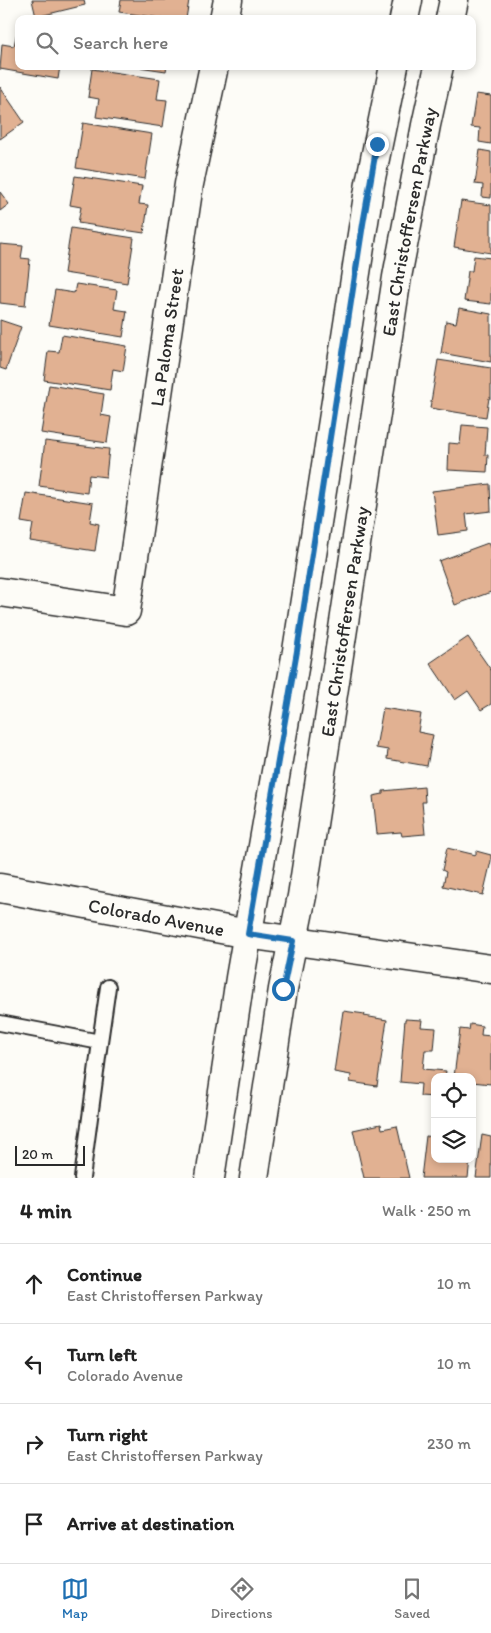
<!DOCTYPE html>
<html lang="en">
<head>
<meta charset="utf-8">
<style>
  body { margin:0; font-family:Itim,sans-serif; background:#f2f2f2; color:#222 }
  .controls { position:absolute; right:15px; bottom:15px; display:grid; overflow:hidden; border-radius:10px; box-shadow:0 2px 8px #0003 }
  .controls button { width:45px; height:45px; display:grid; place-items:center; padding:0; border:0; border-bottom:1px solid #e0e0e0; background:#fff; color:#222; font:25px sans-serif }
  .scale { position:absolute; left:15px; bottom:12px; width:70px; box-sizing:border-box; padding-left:5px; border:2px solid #2b2b2b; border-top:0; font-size:14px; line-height:18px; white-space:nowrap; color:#2b2b2b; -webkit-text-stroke:4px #fdfcf7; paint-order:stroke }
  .stop { position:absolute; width:15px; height:15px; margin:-11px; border:4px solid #1f6fb2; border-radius:50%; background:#fff }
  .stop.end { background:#1f6fb2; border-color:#fff; box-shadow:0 1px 5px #0008 }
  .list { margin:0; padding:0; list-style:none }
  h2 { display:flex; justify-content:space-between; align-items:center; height:65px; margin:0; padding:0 20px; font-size:21px }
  h2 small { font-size:16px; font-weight:400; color:#767676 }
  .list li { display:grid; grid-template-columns:32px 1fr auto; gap:15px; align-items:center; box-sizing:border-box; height:80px; padding:0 20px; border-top:1px solid #e0e0e0 }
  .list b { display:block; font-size:19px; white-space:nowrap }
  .list p { margin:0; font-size:16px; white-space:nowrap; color:#767676 }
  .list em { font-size:16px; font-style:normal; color:#767676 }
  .icon { flex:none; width:28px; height:28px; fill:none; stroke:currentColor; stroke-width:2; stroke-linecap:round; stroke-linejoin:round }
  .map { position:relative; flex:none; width:491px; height:1178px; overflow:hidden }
  .search { position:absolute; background:#fff; box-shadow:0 2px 8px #0003; left:15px; right:15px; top:15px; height:55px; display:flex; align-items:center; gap:12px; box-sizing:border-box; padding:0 18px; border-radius:10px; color:#767676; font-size:19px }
  .sheet { height:385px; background:#fff }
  nav { display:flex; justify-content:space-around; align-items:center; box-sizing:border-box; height:70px; border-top:1px solid #e0e0e0; background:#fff; font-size:14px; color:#767676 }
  nav a { display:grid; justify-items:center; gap:2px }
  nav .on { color:#1f6fb2 }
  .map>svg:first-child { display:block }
</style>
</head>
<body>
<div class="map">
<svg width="491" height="1178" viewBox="0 0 491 1178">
  <rect width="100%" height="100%" fill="#fdfcf7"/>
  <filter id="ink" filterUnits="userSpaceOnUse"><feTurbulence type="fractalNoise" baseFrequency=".02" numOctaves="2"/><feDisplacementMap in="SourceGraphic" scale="10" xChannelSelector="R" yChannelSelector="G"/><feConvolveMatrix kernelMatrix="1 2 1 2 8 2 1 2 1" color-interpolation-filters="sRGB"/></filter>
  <g filter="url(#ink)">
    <!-- building -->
    <g fill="#e1b192" stroke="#2b2b2b">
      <polygon points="32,0 84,0 85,5 36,17"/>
      <polygon points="121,0 189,0 186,19 167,19 119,12"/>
      <polygon points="18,27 19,66 60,66 58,79 0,69 2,44 14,46"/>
      <polygon points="132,66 167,66 166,71"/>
      <polygon points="92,69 160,79 157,99 167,100 163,127 96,117 99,99 88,97"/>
      <polygon points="0,87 24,122 0,139"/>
      <polygon points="476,94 491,96 491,144 479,142 480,128 471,127"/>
      <polygon points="83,123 152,134 145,179 76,168"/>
      <polygon points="480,150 491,152 491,198 482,197 483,185 475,184"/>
      <polygon points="75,176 142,186 139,204 148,205 144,233 78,223 81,207 70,205"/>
      <polygon points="0,192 9,204 0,211"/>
      <polygon points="461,201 491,205 491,253 454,247"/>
      <polygon points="71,228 134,238 127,283 64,273"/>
      <polygon points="0,244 23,246 21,258 30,259 25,306 0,303"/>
      <polygon points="474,256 491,258 491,304 464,301 468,271 472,271"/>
      <polygon points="76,284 117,290 114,309 127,311 123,337 49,325 55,290 74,293"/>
      <polygon points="459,308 491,314 491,362 441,353 446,321 456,323"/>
      <polygon points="0,320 21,327 6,370 0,368"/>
      <polygon points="62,335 127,346 123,371 113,369 110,390 44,380 48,351 59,352"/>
      <polygon points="438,360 491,368 491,398 489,398 486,417 430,408"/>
      <polygon points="49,385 104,394 101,415 111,417 107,443 41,433"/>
      <polygon points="462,425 487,427 485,455 488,455 487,472 448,470 449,443 460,444"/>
      <polygon points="45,441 109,449 106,477 89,475 87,493 39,486"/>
      <polygon points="490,484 491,511 466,514 468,531 438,535 432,491"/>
      <polygon points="26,493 93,503 90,522 99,524 95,551 30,541 33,524 21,522"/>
      <polygon points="488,543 491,550 491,592 455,605 439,561"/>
      <polygon points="468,637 491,670 491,704 481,710 468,691 455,700 430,663"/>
      <polygon points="383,708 421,714 418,732 433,735 427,766 387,759 388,750 376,748"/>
      <polygon points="424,787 425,802 422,802 425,834 402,836 401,832 377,834 373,796 383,794 383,791"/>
      <polygon points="447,848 476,855 476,851 491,855 491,861 483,895 443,886 446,872 442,870"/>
      <polygon points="343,1011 365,1014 364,1016 387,1020 377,1086 350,1082 351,1075 334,1072"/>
      <polygon points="405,1019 422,1020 421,1027 436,1028 434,1050 425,1050 423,1069 446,1071 445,1077 435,1077 435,1097 420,1096 421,1084 400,1082"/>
      <polygon points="470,1024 482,1026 481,1035 491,1036 491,1084 472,1082 472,1077 454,1077 460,1029 469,1030"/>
      <polygon points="381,1124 382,1129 397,1126 409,1178 364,1178 353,1130"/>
      <polygon points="482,1135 491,1137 491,1178 476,1178"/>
      <polygon points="426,1136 435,1137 435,1159 470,1159 468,1178 421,1178"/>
    </g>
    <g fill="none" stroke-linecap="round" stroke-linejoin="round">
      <!-- lane casing -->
      <g stroke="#2b2b2b" stroke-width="18">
        <g id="lane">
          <polyline points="0,1023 100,1042 108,987"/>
          <polyline points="82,1178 100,1042"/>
        </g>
      </g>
      <!-- street casing -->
      <g stroke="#2b2b2b" stroke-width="31">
        <g id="street">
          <polyline points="224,19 228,0"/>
          <path id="s1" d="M0,592L126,611L189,184L214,66"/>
          <path id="s2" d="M0,888L248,934L491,969"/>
        </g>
      </g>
      <!-- secondary casing -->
      <g stroke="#2b2b2b" stroke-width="31">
        <g id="secondary">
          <polyline points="404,19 408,0"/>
          <polyline points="450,19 454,0"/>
          <polyline points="210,1178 240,978 297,651 370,183 394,66"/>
          <path id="s3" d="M254,1178L283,989L302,896L397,277L426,125L439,66"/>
        </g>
      </g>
      <!-- lane -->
      <use href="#lane" stroke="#fdfcf7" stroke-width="14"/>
      <!-- street -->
      <use href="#street" stroke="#fdfcf7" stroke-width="28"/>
      <!-- secondary -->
      <use href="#secondary" stroke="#fdfcf7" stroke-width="28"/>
    </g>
  </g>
  <g fill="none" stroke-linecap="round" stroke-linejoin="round" filter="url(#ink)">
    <!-- route -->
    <polyline stroke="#1f6fb2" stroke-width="6" points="283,989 293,941 248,934 297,651 363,224 377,144"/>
  </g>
  <g text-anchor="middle" stroke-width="5" stroke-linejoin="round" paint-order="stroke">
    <!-- street labels -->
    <g font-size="19" fill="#2b2b2b" stroke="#fdfcf7">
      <text dy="7" stroke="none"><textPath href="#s3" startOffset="969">East Christoffersen Parkway</textPath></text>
      <text dy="7" stroke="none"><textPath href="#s1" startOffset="404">La Paloma Street</textPath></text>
      <text dy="7" stroke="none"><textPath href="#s3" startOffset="564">East Christoffersen Parkway</textPath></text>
      <text dy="7" stroke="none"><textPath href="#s2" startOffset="159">Colorado Avenue</textPath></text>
    </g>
  </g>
</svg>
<div class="controls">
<button><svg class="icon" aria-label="locate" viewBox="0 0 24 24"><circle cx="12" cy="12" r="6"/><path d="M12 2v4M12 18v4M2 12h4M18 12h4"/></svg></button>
<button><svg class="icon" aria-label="layers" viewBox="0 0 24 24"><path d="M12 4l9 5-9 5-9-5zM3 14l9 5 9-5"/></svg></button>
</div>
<div class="scale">20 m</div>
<div class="stop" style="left:283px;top:989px"></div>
<div class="stop end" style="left:377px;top:144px"></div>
<div class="search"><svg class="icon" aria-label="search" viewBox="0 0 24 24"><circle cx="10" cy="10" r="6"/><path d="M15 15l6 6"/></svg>Search here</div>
</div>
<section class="sheet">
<h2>4 min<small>Walk · 250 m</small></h2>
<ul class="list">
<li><svg class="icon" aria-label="ahead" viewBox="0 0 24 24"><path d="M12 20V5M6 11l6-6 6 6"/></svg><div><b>Continue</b><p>East Christoffersen Parkway</p></div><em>10 m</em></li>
<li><svg class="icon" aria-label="left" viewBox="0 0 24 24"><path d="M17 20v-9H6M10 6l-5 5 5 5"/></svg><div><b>Turn left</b><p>Colorado Avenue</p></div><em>10 m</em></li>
<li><svg class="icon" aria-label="right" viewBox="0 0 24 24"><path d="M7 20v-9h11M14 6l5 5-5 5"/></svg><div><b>Turn right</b><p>East Christoffersen Parkway</p></div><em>230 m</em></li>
<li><svg class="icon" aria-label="arrive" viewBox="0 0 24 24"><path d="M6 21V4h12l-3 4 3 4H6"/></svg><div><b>Arrive at destination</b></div></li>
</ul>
</section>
<nav>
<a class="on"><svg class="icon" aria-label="map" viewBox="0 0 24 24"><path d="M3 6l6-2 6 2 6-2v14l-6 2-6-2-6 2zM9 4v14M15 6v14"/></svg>Map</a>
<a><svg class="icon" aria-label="directions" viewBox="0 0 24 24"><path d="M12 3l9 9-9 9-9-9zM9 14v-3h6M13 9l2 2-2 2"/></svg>Directions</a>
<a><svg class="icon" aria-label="saved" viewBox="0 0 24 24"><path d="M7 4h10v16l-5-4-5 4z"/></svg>Saved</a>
</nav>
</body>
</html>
